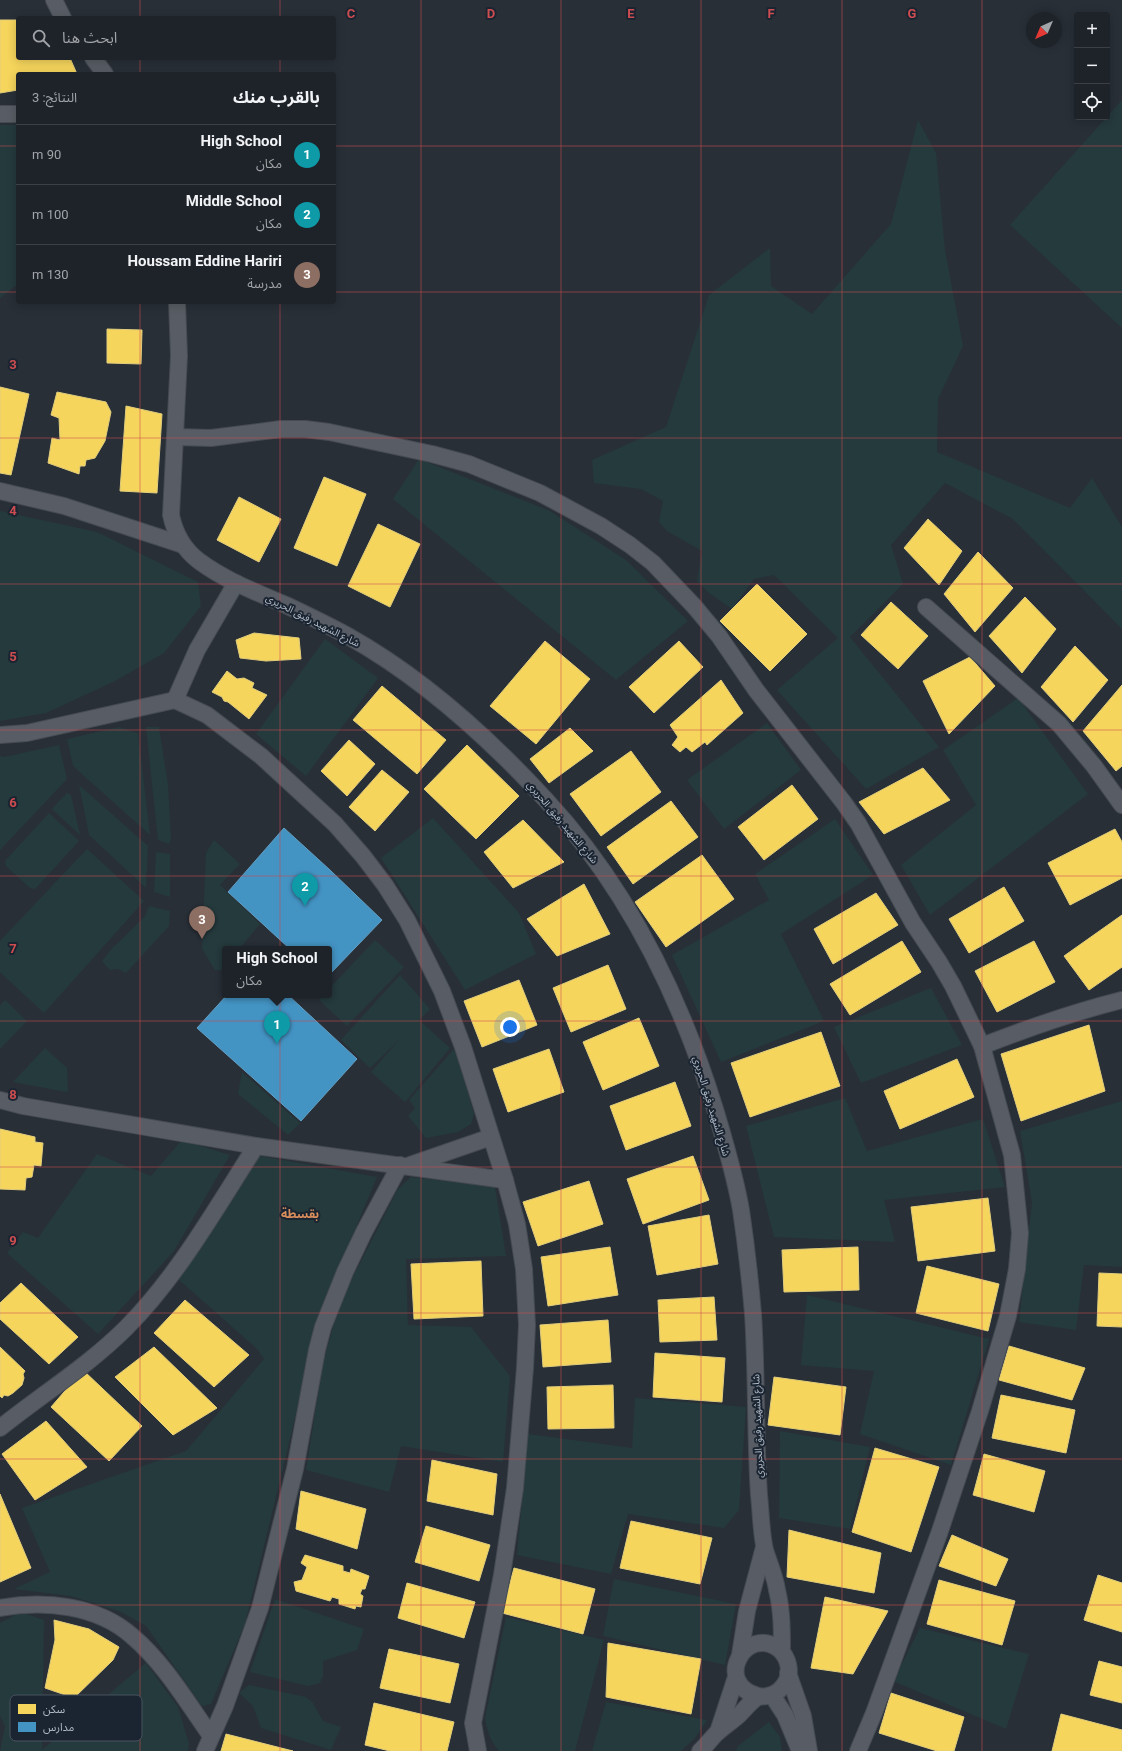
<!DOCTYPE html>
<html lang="ar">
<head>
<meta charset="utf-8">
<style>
  body { margin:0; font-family:Roboto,"Noto Sans Arabic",sans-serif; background:#2b2f35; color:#f1f3f6; direction:rtl }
  .controls { position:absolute; right:12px; top:12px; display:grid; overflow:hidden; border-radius:4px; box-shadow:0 2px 10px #0003 }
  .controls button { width:36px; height:36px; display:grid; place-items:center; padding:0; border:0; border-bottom:1px solid #3c4046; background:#1e2329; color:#f1f3f6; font:20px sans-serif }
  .compass { position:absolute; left:1026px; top:12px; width:36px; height:36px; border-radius:50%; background:#1e2329; box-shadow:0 2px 10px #0003; rotate:224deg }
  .you { position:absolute; left:510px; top:1027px; width:14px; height:14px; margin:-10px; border:3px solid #fff; border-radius:50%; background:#1a73e8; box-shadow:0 0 0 6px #1a73e833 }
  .badge { display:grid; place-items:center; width:26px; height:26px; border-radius:50%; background:#818a95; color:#fff; font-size:13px; font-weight:700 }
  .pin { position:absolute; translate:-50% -33px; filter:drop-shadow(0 1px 2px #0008) }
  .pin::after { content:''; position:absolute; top:21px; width:14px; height:12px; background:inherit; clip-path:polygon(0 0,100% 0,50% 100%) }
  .popup { position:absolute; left:222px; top:946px; width:110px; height:52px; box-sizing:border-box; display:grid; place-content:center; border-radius:4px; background:#1e2329; filter:drop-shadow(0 1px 3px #0005); font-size:13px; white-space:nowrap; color:#a1a4a8 }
  .popup b { font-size:15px; color:#f1f3f6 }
  .popup::after { content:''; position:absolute; left:50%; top:100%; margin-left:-8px; border:8px solid transparent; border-top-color:#1e2329 }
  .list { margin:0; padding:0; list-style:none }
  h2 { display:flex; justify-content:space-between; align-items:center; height:52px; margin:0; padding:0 16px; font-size:17px }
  h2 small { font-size:13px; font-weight:400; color:#a1a4a8 }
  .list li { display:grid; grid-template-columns:26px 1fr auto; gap:12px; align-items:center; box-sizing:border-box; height:60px; padding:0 16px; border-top:1px solid #3c4046 }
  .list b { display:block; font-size:15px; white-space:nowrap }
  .list p { margin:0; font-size:13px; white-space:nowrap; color:#a1a4a8 }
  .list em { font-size:13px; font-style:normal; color:#a1a4a8 }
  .icon { flex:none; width:22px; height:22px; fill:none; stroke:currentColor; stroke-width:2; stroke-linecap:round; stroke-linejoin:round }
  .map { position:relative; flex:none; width:1122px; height:1751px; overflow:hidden; direction:ltr }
  .search { position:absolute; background:#1e2329; box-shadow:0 2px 10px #0003; left:16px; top:16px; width:320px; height:44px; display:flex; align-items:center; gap:10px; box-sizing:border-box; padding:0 14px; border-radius:4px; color:#a1a4a8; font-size:15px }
  .panel { position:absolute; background:#1e2329; box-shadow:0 2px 10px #0003; left:16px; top:72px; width:320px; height:232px; border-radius:4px; direction:rtl }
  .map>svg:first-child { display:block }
</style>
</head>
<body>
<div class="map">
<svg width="1122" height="1751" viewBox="0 0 1122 1751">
  <rect width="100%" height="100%" fill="#282f37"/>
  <!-- green -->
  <g fill="#253a3d">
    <polygon points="1122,100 1122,328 1010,225"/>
    <polygon points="918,120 936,153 945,250 963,346 938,399 937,452 1070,508 1092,478 1122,527 1122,629 1013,519 945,483 891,545 903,584 850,637 939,747 866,789 777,690 838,638 774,575 754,579 732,609 709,593 697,581 702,551 667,531 659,522 663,501 641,489 594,483 592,460 666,427 709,295 770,248 771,286 812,314 891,224"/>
    <polygon points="0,125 18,125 18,284 0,298"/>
    <polygon points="419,459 550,511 626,560 688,621 616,680 393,499"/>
    <polygon points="0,511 97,532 198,582 201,606 164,653 115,681 46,713 0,721"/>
    <polygon points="325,639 378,678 306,776 256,734"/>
    <polygon points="1018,698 1088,794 930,915 901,865 976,805 943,750"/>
    <polygon points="767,723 801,770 724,829 687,780"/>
    <polygon points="119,727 138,733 150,835 73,766 67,739"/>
    <polygon points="146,727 159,727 168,785 171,839 169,844 158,840"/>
    <polygon points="59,745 67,779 0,850 0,756 4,757"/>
    <polygon points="79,785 148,846 146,888 89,835"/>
    <polygon points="67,793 71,795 80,835 52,809"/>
    <polygon points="49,813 79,841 35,889 30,888 6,866 5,861"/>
    <polygon points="433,818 519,913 536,954 465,990 381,858"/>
    <polygon points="835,819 873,875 781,934 824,1021 721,1062 672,955 769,900 755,874"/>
    <polygon points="214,840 240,864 220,885 260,924 239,949 225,949 225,966 221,970 215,970 202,949 206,853"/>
    <polygon points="87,849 144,901 44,1013 0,972 0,941"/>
    <polygon points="156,852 170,854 170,897 154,892"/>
    <polygon points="149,906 170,911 169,926 126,973 118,969 110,970 102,961 114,946 116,945 145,916"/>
    <polygon points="375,940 404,967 347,1026 319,1000 324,995 329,995 329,989"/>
    <polygon points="400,975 430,1009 419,1020 450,1048 405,1102 371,1072 399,1040 370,1068 341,1040"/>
    <polygon points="931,988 962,1045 861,1083 834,1027"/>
    <polygon points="5,1000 27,1021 0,1049 0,1005"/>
    <polygon points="45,1048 67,1068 68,1090 66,1092 13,1082"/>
    <polygon points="455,1048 474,1114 471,1124 458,1132 426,1138 408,1116 415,1108 409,1100"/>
    <polygon points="242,1072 300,1123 288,1135 238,1094"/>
    <polygon points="845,1098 867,1151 983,1119 1005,1187 884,1200 895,1242 774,1237 746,1126"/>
    <polygon points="1122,1101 1122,1267 1084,1265 1076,1330 1019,1322 1032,1202 1020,1131"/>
    <polygon points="182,1140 230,1155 174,1251 98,1334 7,1253 23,1232 38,1238 97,1154 151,1176"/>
    <polygon points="260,1156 377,1177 314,1328 295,1418 245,1624 211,1704 202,1706 146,1626 121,1612 71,1596 14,1589 50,1572 22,1508 186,1451 264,1359 257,1349 178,1279"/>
    <polygon points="411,1177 495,1187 506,1256 406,1259 408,1325 471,1327 510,1376 503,1462 401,1446 389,1492 306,1470 323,1363 340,1302 398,1189"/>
    <polygon points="807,1295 989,1339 951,1465 860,1434 874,1371 801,1365"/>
    <polygon points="635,1398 746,1407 739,1510 724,1528 628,1514 611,1574 517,1555 528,1434 632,1448"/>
    <polygon points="780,1431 870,1447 850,1529 779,1518"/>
    <polygon points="614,1579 736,1604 725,1665 603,1636"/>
    <polygon points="275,1599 364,1629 357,1650 323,1661 323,1676 320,1683 308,1686 250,1672"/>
    <polygon points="21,1612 44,1620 42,1750 146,1663 178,1707 189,1744 188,1751 0,1751 5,1726 0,1716 0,1623"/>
    <path d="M506,1617L604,1640L575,1751H499C490,1741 487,1730 485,1718Z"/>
    <polygon points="920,1628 1029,1654 1006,1729 893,1681"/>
    <polygon points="249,1685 306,1697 313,1703 323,1721 341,1727 331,1750 261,1728 253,1706 239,1693"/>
    <polygon points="606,1702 707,1720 695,1738 681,1751 592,1751"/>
    <polygon points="769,1722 780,1737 782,1751 736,1751 738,1746"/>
  </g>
  <!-- homes -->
  <g fill="#f6d55c" stroke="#e1cd7c">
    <polygon points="0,20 18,20 18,58 70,58 77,74 18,74 18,90 0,93"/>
    <polygon points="107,329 142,330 141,364 107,363"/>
    <polygon points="0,387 29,394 11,475 0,473"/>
    <polygon points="57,392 106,402 111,412 105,441 95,458 86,460 85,466 80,466 79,474 48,463 52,438 60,440 59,418 51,415"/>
    <polygon points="126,406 162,414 157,493 120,491"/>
    <polygon points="324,477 366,494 337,566 294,548"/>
    <polygon points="239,497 281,519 259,562 217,540"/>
    <polygon points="928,519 962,551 939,585 904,548"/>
    <polygon points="378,524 420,544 390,607 348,586"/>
    <polygon points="978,552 1013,588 975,632 944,594"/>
    <polygon points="757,584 807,634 770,671 720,621"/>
    <polygon points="1025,597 1056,629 1022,673 989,636"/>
    <polygon points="891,602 928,636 898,669 861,635"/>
    <polygon points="254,633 299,638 301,659 266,661 240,658 236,640"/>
    <polygon points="545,641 590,679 536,744 490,706"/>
    <polygon points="679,641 703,667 654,713 629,687"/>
    <polygon points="1075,646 1108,680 1073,722 1041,687"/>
    <polygon points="970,657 995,686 949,734 923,681"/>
    <polygon points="227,671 237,679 244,678 254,683 252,688 267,695 249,719 228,702 224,701 222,697 212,692"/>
    <polygon points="721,680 743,713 707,745 705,742 692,752 686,747 680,752 672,745 678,737 670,725"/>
    <polygon points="1122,685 1122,766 1116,771 1083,731"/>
    <polygon points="382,686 446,740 417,774 353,720"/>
    <polygon points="570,728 593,751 549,783 530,759"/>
    <polygon points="349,740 375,764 347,796 321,771"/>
    <polygon points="467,745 519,796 476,839 424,789"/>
    <polygon points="631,751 661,792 601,836 570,794"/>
    <polygon points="923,768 950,800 884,834 859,802"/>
    <polygon points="382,770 409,792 375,831 349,807"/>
    <polygon points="792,785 818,819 764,860 738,827"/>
    <polygon points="671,801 698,837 633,884 607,847"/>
    <polygon points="523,820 564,862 513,888 484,852"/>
    <polygon points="1115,829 1122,842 1122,878 1070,905 1048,863"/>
    <polygon points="702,855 734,899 666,947 635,902"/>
    <polygon points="584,884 610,934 557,956 527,919"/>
    <polygon points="1004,887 1024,921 969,953 949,919"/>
    <polygon points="876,893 898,925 833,964 814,929"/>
    <polygon points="1122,915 1122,967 1089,990 1064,956"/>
    <polygon points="902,941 921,972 850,1015 830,984"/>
    <polygon points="1034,941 1055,982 997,1012 975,971"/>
    <polygon points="608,965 626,1009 571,1032 553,988"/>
    <polygon points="519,980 537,1025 482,1047 464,1001"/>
    <polygon points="639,1018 659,1066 603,1090 583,1042"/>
    <polygon points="1089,1025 1105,1091 1021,1121 1001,1054"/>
    <polygon points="821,1032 840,1086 750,1117 731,1063"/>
    <polygon points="549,1049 564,1092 508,1112 493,1069"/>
    <polygon points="957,1059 974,1097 900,1129 884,1091"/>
    <polygon points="675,1082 691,1126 626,1150 610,1106"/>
    <polygon points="0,1129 35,1137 35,1142 43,1143 41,1166 34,1165 32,1177 26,1178 25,1190 0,1189"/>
    <polygon points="693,1156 709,1200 643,1224 627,1179"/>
    <polygon points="589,1181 603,1224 538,1246 523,1202"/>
    <polygon points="988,1198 995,1251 918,1261 911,1207"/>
    <polygon points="709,1215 718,1264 657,1275 648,1226"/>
    <polygon points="610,1247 618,1295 548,1306 541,1257"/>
    <polygon points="858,1247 859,1290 784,1292 782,1250"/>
    <polygon points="481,1261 483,1316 414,1319 411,1264"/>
    <polygon points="927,1266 999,1284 988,1331 916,1313"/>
    <polygon points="1099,1273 1122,1274 1122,1327 1097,1326"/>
    <polygon points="21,1283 78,1337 49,1364 0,1319 0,1303"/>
    <polygon points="714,1297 717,1340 660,1342 658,1300"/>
    <polygon points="185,1300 249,1355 214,1387 154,1333"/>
    <polygon points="608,1320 611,1362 543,1367 540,1325"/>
    <polygon points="1009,1346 1085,1368 1072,1400 999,1380"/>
    <polygon points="0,1347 25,1371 23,1374 24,1378 22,1385 13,1393 8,1396 4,1395 2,1398 0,1396"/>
    <polygon points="154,1347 217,1408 173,1435 115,1377"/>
    <polygon points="655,1353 725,1358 722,1402 653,1397"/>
    <polygon points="83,1370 142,1426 109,1461 51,1407"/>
    <polygon points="774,1377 846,1387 840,1435 768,1425"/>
    <polygon points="613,1385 614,1428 548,1429 547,1387"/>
    <polygon points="1001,1395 1075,1410 1066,1453 992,1438"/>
    <polygon points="46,1421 87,1467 35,1500 2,1454"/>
    <polygon points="875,1448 939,1467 911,1552 852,1532"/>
    <polygon points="984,1454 1045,1471 1034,1512 973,1495"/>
    <polygon points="432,1460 497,1474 493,1515 427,1501"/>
    <polygon points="301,1491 366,1509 357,1549 296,1529"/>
    <polygon points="0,1494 31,1568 0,1582"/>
    <polygon points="631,1521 712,1538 700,1584 620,1568"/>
    <polygon points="426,1526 490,1545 479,1581 415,1562"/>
    <polygon points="789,1530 881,1553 874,1593 787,1577"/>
    <polygon points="952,1535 1008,1559 996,1586 939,1566"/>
    <polygon points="305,1555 343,1566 343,1571 350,1573 351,1569 369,1576 365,1589 362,1589 360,1594 363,1596 361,1607 356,1606 355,1609 339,1604 339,1599 332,1597 330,1601 296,1591 294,1582 302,1580 307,1567 301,1563"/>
    <polygon points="514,1568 595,1589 583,1634 502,1613"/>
    <polygon points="1098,1575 1122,1583 1122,1632 1084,1620"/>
    <polygon points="939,1580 1015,1601 1002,1645 927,1624"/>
    <polygon points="407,1583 475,1602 464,1638 398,1618"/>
    <polygon points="825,1597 888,1611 853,1674 811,1668"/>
    <polygon points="54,1620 89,1629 119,1647 113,1660 74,1698 45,1688 55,1640"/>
    <polygon points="608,1643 701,1659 691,1714 606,1697"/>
    <polygon points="389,1649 459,1664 450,1703 380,1688"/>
    <polygon points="1099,1661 1122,1667 1122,1703 1090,1695"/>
    <polygon points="891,1693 964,1717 954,1751 937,1751 879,1733"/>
    <polygon points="374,1703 454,1722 447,1751 390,1751 365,1745"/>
    <polygon points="1061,1714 1122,1730 1122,1751 1052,1751"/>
    <polygon points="226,1734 293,1751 221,1751"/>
  </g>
  <!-- schools -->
  <g fill="#4393c3" stroke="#649fc4">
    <polygon points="284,828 330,870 382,920 329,975 329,949 290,949 228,892"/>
    <polygon points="227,995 288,995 357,1059 301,1121 197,1028"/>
  </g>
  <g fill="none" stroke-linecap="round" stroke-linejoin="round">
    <!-- minor casing -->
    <g stroke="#464b52" stroke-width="18">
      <g id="minor">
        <polyline points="54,0 63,18"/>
        <polyline points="93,58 105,74"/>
        <polyline points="0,114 18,114"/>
        <path d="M177,302L179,356L171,515C175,534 183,549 199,561C226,581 256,592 286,605C307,615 328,625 348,636C423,678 488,737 546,800C627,887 680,996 715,1109C725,1142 735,1176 741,1210C746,1244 750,1279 753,1314C757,1374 755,1434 759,1495C761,1512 761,1533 765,1550C769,1563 775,1576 777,1590C782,1610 782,1631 782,1652"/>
        <polyline points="176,437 211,438 281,429 305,429 329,432 432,454 469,464 540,493 601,526 630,545 653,563 694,606 719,636 756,690 844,803 858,823 913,923 939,962 953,986 982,1046 1012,1155 1020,1233 1017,1269 1008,1316 980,1411 940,1531 874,1713 858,1751"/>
        <polyline points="0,491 64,506 183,545"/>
        <polyline points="236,583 197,650 175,700 207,715 261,756 335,824 363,856 385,885 407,920 442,991 463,1047 505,1180 517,1224 524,1269 527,1325 525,1368 515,1488 502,1575 473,1723 478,1751"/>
        <polyline points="926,607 1059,724 1094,766 1122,805"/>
        <polyline points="0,735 27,733 175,700"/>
        <path d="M982,1046C1028,1028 1074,1012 1122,1000"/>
        <polyline points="0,1100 23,1106 256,1146 505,1180"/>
        <polyline points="410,1165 491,1137"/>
        <path d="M0,1428C41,1395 88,1366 126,1328C178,1276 216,1208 256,1146"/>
        <path d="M0,1608C44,1600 97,1605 132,1636C164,1663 187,1702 211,1736"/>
        <polyline points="740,1655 747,1611 764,1547"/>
        <polyline points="788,1673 803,1716 809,1751"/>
        <polyline points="772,1695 785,1715 800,1751"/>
        <polyline points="718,1732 736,1677"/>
        <polyline points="205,1751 225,1706 260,1608 295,1469 317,1350 323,1327 345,1272 364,1232 400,1165"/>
        <path d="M700,1751C707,1745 712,1737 719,1731C726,1725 734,1720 740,1714C745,1709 752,1700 758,1697C760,1696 764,1697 767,1696C775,1695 782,1689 786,1682C792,1671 788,1657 779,1649C746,1624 712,1683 758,1696"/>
      </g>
    </g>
    <!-- minor -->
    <use href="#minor" stroke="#585d65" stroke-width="16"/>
  </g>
  <!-- grid -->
  <path fill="none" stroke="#cd4d50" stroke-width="1" stroke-opacity="0.55" d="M140,0V18M280,0V18M421,0V1751M561,0V1751M701,0V1751M842,0V1751M982,0V1751M140,58V74M280,58V74M0,146H18M334,146H1122M0,292H18M334,292H1122M140,302V1751M280,302V1751M0,438H1122M0,584H1122M0,730H1122M0,876H1122M0,1021H1122M0,1167H1122M0,1313H1122M0,1459H1122M0,1605H1122"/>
  <g text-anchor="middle" stroke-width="4" stroke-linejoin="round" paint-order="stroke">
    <!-- street labels -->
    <g font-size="10" fill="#b1bbc8" stroke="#1b2532">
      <text transform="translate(313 620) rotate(27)" y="4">شارع الشهيد رفيق الحريري</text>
      <text transform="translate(563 822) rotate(50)" y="4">شارع الشهيد رفيق الحريري</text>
      <text transform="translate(712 1106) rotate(73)" y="4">شارع الشهيد رفيق الحريري</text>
      <text transform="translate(757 1426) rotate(-92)" y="4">شارع الشهيد رفيق الحريري</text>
    </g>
    <!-- quarter labels -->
    <g font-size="12" font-weight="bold" fill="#d98d5c" stroke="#1b2532">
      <text x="300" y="1218">بقسطة</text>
    </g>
  </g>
  <!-- legend -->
  <rect x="10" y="1695" width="132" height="46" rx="6" fill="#1b2532" stroke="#48525f" stroke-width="1"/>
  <rect x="18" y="1704" width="18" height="10" fill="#f6d55c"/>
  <rect x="18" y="1722" width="18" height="10" fill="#4393c3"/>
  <g font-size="11" fill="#b1bbc8">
    <text x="43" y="1713">سكن</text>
    <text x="43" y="1731">مدارس</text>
  </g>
  <g font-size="13" text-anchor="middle" font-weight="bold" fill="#cd4d50" stroke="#1b2532" stroke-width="4" stroke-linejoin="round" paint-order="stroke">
    <text x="351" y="18">C</text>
    <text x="491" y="18">D</text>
    <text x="631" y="18">E</text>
    <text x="771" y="18">F</text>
    <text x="912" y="18">G</text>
    <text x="13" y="369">3</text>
    <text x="13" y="515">4</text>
    <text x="13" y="661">5</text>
    <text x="13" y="807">6</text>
    <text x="13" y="953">7</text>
    <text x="13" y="1099">8</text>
    <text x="13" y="1245">9</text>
  </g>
</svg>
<div class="controls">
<button>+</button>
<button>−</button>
<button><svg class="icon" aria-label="locate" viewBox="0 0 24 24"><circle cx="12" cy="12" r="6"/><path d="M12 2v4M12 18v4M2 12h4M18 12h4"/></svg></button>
</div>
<svg class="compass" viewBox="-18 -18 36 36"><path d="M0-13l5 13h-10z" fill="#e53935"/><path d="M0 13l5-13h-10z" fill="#a1a4a8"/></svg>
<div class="you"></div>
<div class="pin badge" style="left:277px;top:1044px;background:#0f9aa8">1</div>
<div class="popup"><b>High School</b>مكان</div>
<div class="pin badge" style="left:305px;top:906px;background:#0f9aa8">2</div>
<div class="pin badge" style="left:202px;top:939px;background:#8d6e63">3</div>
<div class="search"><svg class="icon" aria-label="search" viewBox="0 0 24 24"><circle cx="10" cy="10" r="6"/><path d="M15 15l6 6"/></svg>ابحث هنا</div>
<section class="panel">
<h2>بالقرب منك<small>النتائج: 3</small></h2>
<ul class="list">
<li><span class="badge" style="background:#0f9aa8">1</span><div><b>High School</b><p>مكان</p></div><em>90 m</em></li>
<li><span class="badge" style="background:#0f9aa8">2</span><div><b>Middle School</b><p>مكان</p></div><em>100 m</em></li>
<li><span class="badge" style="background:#8d6e63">3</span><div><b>Houssam Eddine Hariri</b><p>مدرسة</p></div><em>130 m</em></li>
</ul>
</section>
</div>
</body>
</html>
